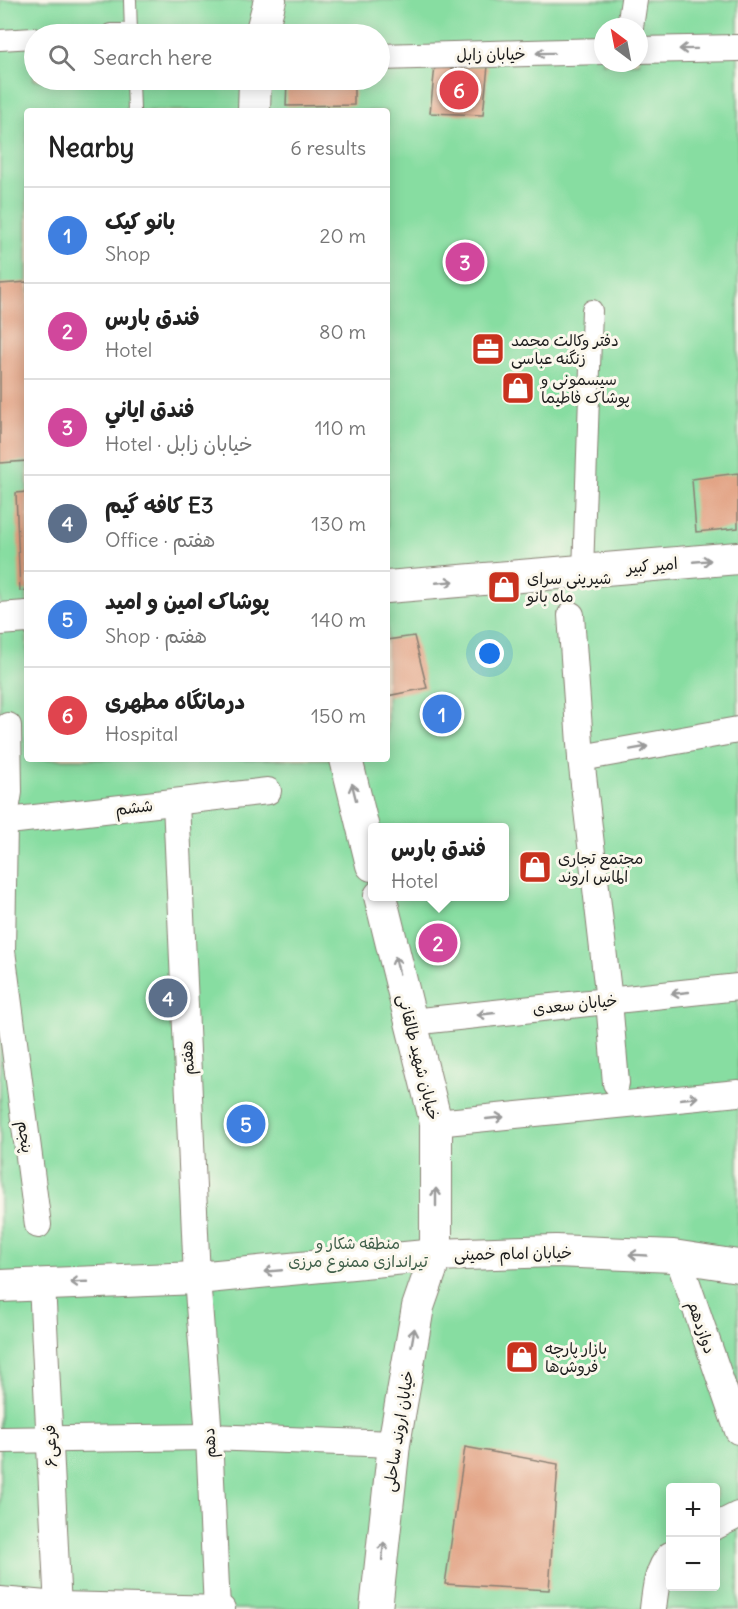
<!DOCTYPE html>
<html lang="en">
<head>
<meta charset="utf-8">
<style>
  body { margin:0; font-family:Delius,"Playpen Sans Arabic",sans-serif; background:#f2f2f2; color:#222 }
  .controls { position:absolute; right:18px; bottom:18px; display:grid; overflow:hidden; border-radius:6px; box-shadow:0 3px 15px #0003 }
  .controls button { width:54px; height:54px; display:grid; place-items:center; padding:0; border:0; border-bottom:2px solid #e0e0e0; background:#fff; color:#222; font:30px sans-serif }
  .compass { position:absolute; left:594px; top:18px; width:54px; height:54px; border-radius:50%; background:#fff; box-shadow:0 3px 15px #0003; rotate:328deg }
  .you { position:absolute; left:490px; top:654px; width:21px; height:21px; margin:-15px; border:4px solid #fff; border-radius:50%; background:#1a73e8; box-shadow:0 0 0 9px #1a73e833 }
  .badge { display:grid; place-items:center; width:39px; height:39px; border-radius:50%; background:#1a73e8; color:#fff; font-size:20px; font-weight:700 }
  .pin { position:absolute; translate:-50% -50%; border:3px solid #fff; box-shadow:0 2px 6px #0006 }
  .popup { position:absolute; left:368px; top:823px; width:141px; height:78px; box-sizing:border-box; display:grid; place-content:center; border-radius:6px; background:#fff; filter:drop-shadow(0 2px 4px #0005); font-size:20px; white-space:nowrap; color:#767676 }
  .popup b { font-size:22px; color:#222 }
  .popup::after { content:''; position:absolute; left:50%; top:100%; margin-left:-12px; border:12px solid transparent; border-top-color:#fff }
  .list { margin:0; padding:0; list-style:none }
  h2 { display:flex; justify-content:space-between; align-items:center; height:78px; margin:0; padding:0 24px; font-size:26px }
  h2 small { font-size:20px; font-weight:400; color:#767676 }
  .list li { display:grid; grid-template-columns:39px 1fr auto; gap:18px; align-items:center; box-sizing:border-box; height:96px; padding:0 24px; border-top:2px solid #e0e0e0 }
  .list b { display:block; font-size:22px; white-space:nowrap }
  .list p { margin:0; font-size:20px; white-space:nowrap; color:#767676 }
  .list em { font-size:20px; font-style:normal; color:#767676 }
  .icon { flex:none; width:33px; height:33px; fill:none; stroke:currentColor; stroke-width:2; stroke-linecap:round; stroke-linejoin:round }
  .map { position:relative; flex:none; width:738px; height:1609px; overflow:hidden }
  .search { position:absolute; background:#fff; box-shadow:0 3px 15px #0003; left:24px; top:24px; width:366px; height:66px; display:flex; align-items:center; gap:15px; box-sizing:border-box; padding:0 21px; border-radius:33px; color:#767676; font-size:22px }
  .panel { position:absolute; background:#fff; box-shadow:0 3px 15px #0003; left:24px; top:108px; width:366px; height:654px; border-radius:6px }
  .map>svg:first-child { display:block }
</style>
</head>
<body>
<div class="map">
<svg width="738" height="1609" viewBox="0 0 738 1609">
  <rect width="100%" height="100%" fill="#fbf7ec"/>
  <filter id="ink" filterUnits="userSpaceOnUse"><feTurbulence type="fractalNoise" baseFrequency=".0167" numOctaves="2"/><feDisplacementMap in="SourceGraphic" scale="12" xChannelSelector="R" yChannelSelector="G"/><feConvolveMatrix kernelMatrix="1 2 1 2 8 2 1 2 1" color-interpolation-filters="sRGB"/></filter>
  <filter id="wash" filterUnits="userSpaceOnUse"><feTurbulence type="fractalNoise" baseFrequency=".008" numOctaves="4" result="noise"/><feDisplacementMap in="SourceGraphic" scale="24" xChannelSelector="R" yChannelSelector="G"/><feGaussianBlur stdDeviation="1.35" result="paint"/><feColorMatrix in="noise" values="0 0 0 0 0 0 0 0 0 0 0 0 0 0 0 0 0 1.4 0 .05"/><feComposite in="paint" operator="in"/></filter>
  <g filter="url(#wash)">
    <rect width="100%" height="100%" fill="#f5e2c8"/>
    <!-- green -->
    <path fill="#87dda1" stroke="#527c5e" stroke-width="1.5" fill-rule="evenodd" d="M0,0H738V1609H0ZM603,27H639V63H603ZM34,34H380V80H34ZM27,111H387V759H27ZM372,828H504V896H372ZM670,1488H716V1586H670Z"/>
    <g id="blocks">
      <!-- building -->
      <g fill="#e09b7c">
        <polygon points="435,66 488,66 483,115 430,113"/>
        <polygon points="287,80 354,80 354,105 286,106"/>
        <polygon points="27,282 27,461 0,463 0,284"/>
        <polygon points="738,473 738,528 696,532 692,479"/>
        <polygon points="27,492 27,590 20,591 16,493"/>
        <polygon points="414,636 427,688 387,696 387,640"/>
        <polygon points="465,1447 558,1464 549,1590 445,1584"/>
      </g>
    </g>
  </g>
  <g filter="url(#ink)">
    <use href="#blocks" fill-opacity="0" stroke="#887f72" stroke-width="1.5"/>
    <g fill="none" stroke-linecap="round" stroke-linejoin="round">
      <!-- service casing -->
      <g stroke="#887f72" stroke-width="14">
        <g id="service">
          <polyline points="130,0 131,34"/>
          <polyline points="133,80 134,111"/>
        </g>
      </g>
      <!-- pedestrian casing -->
      <g stroke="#887f72" stroke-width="22">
        <g id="pedestrian">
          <polyline points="111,34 131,34"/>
          <polyline points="0,40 34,38"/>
          <polyline points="583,571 592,310"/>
        </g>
      </g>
      <!-- minor casing -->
      <g stroke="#887f72" stroke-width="28">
        <g id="minor">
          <polyline points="630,27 634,0"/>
          <polyline points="639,50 738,48"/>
          <polyline points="380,57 603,51"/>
          <polyline points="571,615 581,758 609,1001 616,1083"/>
          <polyline points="8,726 9,792 4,822 2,951 38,1225"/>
          <polyline points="581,758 738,730"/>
          <polyline points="176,802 197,1278 209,1437 217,1609"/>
          <polyline points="0,822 268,791"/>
          <polyline points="411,1022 738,987"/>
          <polyline points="436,1123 738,1093"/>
          <polyline points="678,1257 738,1431"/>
          <polyline points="42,1284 58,1609"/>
          <polyline points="0,1440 209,1437 394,1444"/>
          <polyline points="716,1526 738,1515"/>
          <polyline points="0,1600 58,1605 222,1609"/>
          <path d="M653,1609C655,1591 657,1569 670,1555"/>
        </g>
      </g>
      <!-- tertiary casing -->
      <g stroke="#887f72" stroke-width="34">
        <g id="tertiary">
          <polyline points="261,34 270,0"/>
          <polyline points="254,111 255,80"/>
          <polyline points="387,587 738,558"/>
          <polyline points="0,619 27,617"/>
          <polyline points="346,759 372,865"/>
          <polyline points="0,1286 197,1278 436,1255 556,1251 673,1256 738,1266"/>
          <polyline points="376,1609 394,1444 418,1307 436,1255 436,1123 380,896"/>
        </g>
      </g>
      <!-- service -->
      <use href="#service" stroke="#fff" stroke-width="12"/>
      <!-- pedestrian -->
      <use href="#pedestrian" stroke="#fff" stroke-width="20"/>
      <!-- minor -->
      <use href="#minor" stroke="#fff" stroke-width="26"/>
      <!-- tertiary -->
      <use href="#tertiary" stroke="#fff" stroke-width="32"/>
    </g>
    <!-- one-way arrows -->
    <defs><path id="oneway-shaft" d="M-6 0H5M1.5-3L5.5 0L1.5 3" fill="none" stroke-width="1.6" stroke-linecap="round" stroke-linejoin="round" transform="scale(1.5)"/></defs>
    <g stroke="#999">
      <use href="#oneway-shaft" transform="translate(688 49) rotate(179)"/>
      <use href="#oneway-shaft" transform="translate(545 53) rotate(179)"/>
      <use href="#oneway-shaft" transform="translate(702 561) rotate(-5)"/>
      <use href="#oneway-shaft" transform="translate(445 582) rotate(-5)"/>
      <use href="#oneway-shaft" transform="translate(639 748) rotate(-10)"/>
      <use href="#oneway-shaft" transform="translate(354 792) rotate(-104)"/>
      <use href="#oneway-shaft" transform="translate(397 965) rotate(-104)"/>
      <use href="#oneway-shaft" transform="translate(680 993) rotate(174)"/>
      <use href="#oneway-shaft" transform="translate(486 1014) rotate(174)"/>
      <use href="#oneway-shaft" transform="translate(689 1098) rotate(-6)"/>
      <use href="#oneway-shaft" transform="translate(495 1118) rotate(-6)"/>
      <use href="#oneway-shaft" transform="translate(436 1197) rotate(-90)"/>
      <use href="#oneway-shaft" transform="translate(638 1255) rotate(-177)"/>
      <use href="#oneway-shaft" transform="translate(273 1271) rotate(175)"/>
      <use href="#oneway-shaft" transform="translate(79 1282) rotate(178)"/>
      <use href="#oneway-shaft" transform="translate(413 1337) rotate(-80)"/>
      <use href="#oneway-shaft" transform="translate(383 1551) rotate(-84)"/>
    </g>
  </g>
  <!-- icons -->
  <defs>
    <g id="office-square" transform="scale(1.725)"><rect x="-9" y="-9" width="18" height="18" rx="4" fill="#c8321e" stroke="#fbf7ec"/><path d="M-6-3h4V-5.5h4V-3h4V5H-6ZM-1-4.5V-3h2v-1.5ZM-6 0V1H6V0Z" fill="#fff"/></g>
    <g id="shop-square" transform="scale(1.725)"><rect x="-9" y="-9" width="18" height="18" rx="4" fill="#c8321e" stroke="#fbf7ec"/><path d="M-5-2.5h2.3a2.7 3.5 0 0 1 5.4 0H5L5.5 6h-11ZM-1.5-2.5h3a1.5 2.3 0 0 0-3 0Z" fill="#fff"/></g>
  </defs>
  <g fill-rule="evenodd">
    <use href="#office-square" x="488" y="349"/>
    <use href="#shop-square" x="518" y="388"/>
    <use href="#shop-square" x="504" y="587"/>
    <use href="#shop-square" x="535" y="867"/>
    <use href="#shop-square" x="522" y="1357"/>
  </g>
  <g text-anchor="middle" stroke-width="6" stroke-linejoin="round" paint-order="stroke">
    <!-- street labels -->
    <g font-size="16" fill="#1c1c1c" stroke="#fbf7ec">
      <text transform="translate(491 54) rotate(-1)" y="6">خیابان زابل</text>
      <text transform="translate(652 565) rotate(-5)" y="6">امیر کبیر</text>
      <text transform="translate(134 807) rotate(-7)" y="6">ششم</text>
      <text transform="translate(575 1004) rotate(-6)" y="6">خیابان سعدی</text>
      <text transform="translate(419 1057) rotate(76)" y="6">خیابان شهيد طالقانی</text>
      <text transform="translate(187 1058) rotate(-93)" y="6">هفتم</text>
      <text transform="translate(26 1137) rotate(83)" y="6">پنجم</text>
      <text transform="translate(513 1253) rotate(-1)" y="6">خیابان امام خمینی</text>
      <text transform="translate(702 1327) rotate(71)" y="6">دوازدهم</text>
      <text transform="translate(398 1431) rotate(-81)" y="6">خیابان اروند ساحلی</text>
      <text transform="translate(209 1443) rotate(-93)" y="6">دهم</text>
      <text transform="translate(50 1446) rotate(-93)" y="6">فرعی۶</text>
    </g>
    <!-- poi labels -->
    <g font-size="16" fill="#1c1c1c" stroke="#fbf7ec" text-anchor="start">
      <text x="511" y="346">دفتر وکالت محمد<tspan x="511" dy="18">زنگنه عباسی</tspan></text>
      <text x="541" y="385">سیسمونی و<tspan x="541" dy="18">پوشاک فاطیما</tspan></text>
      <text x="527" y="584">شیرینی سرای<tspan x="527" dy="18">ماه بانو</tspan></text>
      <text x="558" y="864">مجتمع تجاری<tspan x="558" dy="18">الماس اروند</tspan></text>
      <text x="545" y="1354">بازار پارچه<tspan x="545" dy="18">فروش‌ها</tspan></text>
    </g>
    <!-- park labels -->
    <g font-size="16" fill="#41604b" stroke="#fbf7ec">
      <text x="358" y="1249">منطقه شکار و<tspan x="358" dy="18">تیراندازی ممنوع مرزی</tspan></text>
    </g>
  </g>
</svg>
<div class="controls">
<button>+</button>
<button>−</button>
</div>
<svg class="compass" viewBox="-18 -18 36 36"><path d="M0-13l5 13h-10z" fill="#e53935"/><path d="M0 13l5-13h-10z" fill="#767676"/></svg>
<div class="you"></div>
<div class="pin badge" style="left:442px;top:714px;background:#3f7fe0">1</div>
<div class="pin badge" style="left:438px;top:943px;background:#d1479c">2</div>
<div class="popup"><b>فندق بارس</b>Hotel</div>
<div class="pin badge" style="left:465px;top:262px;background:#d1479c">3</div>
<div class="pin badge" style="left:168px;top:998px;background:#5c6f8a">4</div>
<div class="pin badge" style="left:246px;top:1124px;background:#3f7fe0">5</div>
<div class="pin badge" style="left:459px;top:90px;background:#e0444e">6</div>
<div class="search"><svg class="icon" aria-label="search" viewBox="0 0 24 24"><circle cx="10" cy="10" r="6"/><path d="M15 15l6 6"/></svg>Search here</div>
<section class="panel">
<h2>Nearby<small>6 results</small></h2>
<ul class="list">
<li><span class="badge" style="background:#3f7fe0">1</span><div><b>بانو کیک</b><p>Shop</p></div><em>20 m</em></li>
<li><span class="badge" style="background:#d1479c">2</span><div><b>فندق بارس</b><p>Hotel</p></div><em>80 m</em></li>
<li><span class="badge" style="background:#d1479c">3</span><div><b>فندق اياني</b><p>Hotel · خیابان زابل</p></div><em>110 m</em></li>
<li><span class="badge" style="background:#5c6f8a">4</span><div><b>کافه گیم E3</b><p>Office · هفتم</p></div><em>130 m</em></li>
<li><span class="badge" style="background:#3f7fe0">5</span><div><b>پوشاک‌ امین و امید</b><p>Shop · هفتم</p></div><em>140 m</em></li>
<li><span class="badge" style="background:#e0444e">6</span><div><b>درمانگاه مطهری</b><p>Hospital</p></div><em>150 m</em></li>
</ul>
</section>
</div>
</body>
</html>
